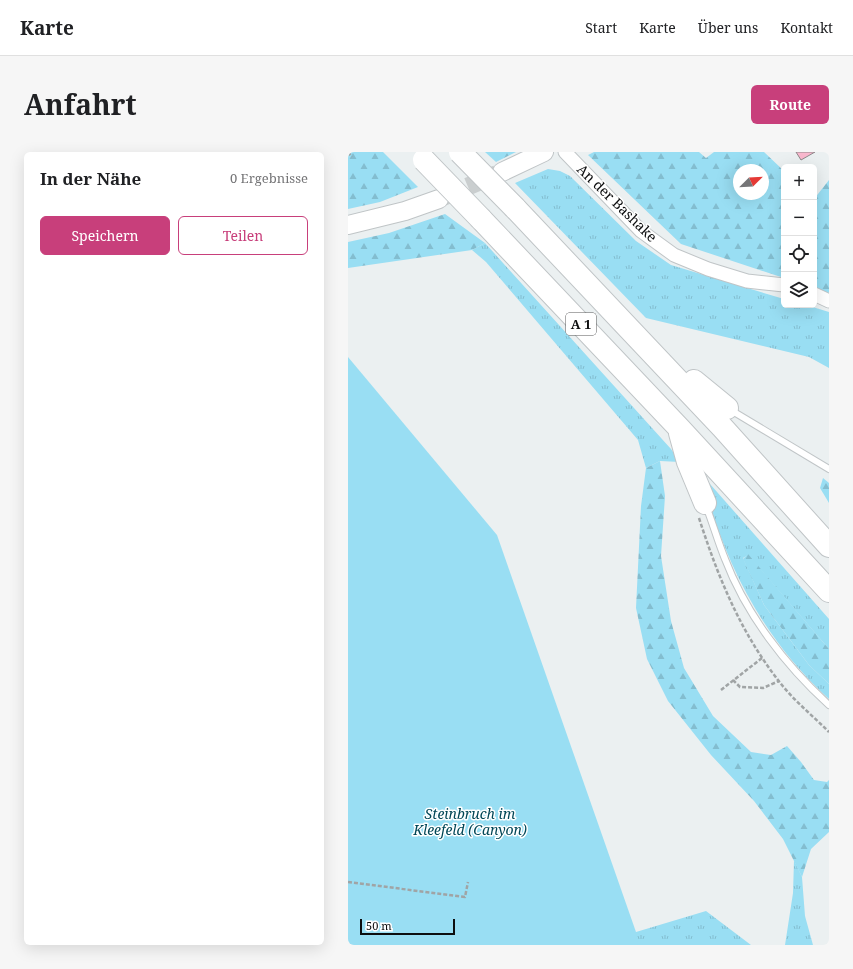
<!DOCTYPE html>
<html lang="de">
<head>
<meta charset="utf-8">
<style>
  body { margin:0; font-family:"Noto Serif",serif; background:#f6f6f6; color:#202124 }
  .controls { position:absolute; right:12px; top:12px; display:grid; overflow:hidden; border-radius:6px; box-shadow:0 4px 16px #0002 }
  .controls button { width:36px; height:36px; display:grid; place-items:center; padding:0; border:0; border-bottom:1px solid #e0e0e0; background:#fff; color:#202124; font:20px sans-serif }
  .compass { position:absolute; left:385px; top:12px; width:36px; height:36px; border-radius:50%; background:#fff; box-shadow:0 4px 16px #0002; rotate:66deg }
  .scale { position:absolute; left:12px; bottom:10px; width:95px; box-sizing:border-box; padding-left:4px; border:2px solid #0d0e0f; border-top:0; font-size:11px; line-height:14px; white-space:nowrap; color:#0d0e0f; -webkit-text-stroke:3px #fff; paint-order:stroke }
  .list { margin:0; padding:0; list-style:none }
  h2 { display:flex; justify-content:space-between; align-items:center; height:52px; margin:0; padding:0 16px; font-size:17px }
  h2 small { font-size:13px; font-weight:400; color:#757577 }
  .actions { display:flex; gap:8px; padding:12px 16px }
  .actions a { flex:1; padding:9px 0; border:1px solid #c83f7b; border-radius:6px; text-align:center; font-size:14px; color:#c83f7b }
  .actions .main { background:#c83f7b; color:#fff }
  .icon { flex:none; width:22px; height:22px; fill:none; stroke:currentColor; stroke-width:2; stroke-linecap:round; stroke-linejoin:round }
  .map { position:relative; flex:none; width:481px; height:793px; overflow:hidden; border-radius:6px }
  header { display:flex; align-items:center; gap:24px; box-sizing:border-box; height:56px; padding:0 20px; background:#fff; border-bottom:1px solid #e0e0e0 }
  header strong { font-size:19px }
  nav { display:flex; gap:22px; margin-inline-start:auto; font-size:14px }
  .intro { display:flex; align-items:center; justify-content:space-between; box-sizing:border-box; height:96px; padding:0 24px }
  h1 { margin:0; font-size:28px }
  .button { padding:10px 18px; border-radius:6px; background:#c83f7b; color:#fff; font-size:14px; font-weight:700 }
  main { display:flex; gap:24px; padding:0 24px }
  aside { flex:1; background:#fff; border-radius:6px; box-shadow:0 4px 16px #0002 }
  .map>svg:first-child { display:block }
</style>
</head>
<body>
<header>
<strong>Karte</strong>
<nav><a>Start</a><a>Karte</a><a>Über uns</a><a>Kontakt</a></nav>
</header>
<div class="intro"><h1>Anfahrt</h1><a class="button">Route</a></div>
<main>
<aside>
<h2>In der Nähe<small>0 Ergebnisse</small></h2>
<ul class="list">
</ul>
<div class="actions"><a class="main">Speichern</a><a>Teilen</a></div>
</aside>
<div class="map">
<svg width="481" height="793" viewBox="0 0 481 793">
  <defs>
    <pattern id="grass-tufts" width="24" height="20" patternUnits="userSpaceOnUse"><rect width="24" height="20" fill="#99def3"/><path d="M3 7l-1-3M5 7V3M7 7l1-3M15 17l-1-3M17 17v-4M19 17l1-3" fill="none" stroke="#83bdcf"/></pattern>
    <pattern id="forest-firs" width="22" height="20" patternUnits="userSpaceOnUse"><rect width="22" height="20" fill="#99def3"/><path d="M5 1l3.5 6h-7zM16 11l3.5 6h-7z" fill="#83bdcf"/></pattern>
  </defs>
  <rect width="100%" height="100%" fill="#ebf0f1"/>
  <!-- grass -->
  <g fill="url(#grass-tufts)">
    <polygon points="200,17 212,19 222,24 288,89 323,113 436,147 436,153 458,153 481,160 481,216 461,205 298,166 167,31"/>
    <polygon points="137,91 323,297 332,310 312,309 298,316 290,288 138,110 124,98"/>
    <path d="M347,315L481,467V497L400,403L395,406L416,453L461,513L481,532V547C439,509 407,463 384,412C370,381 360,347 347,315Z"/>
    <polygon points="446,708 454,725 457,764 465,793 437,793 445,741"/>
    <polygon points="358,759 403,793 177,793 288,780"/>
  </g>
  <!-- forest -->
  <g fill="url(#forest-firs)" fill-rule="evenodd">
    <polygon points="0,0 35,0 70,35 32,50 0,57"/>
    <polygon points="137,0 168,0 148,10"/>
    <path d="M246,0H351L358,6L366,0H416L436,19V126L333,92L240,3ZM391,18H415V42H391Z"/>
    <polygon points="481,28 481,141 466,136 466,47"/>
    <polygon points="97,62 137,91 124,98 0,116 0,90 41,81"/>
    <polygon points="312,309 317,344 313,404 323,469 336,516 365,564 403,600 423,603 439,594 453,610 466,628 479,630 481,628 481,680 463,697 454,725 435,687 406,649 363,603 320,549 299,507 288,456 293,354 298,316"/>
    <polygon points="475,326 481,331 481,351 472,336"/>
    <polygon points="400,402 481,497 481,532 461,513 416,453 395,407"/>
  </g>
  <!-- park -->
  <polygon fill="#99def3" points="0,205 149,383 288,780 290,793 0,793"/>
  <!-- building -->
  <polygon fill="#f9b7cd" stroke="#8c8889" points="448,0 467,0 453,8"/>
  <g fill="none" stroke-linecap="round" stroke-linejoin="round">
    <!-- secondary-tunnel -->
    <polyline stroke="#cacecf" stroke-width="18" stroke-dasharray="18 9" stroke-linecap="butt" points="95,45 149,22"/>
    <!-- service casing -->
    <g stroke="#c0c5c7" stroke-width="8">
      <g id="service">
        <polyline points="381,257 481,317"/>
        <path d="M358,354C365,372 370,390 377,407C398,462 437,513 481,553"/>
      </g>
    </g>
    <!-- minor casing -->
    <g stroke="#c0c5c7" stroke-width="15">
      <g id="minor">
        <polyline points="217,0 293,79 326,103 360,117 399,129 436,133"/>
        <polyline points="466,142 481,149"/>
      </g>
    </g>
    <!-- secondary casing -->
    <g stroke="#c0c5c7" stroke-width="20">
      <g id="secondary">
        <polyline points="154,20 196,0"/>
        <polyline points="0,73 57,59 91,47"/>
      </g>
    </g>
    <!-- motorway casing -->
    <g stroke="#c0c5c7" stroke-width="24">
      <g id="motorway">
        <polyline points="167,56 374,275 481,394"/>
        <polyline points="133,67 332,277 481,439"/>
        <polyline points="346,229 379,256"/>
        <polyline points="332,281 340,310 357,351"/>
      </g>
    </g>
    <!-- path -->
    <g stroke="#a0a4a5" stroke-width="2.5" stroke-dasharray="4 2" stroke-linecap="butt">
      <polyline points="0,0 4,5"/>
      <path d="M351,366C370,425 392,479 430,528C444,547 464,563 481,580"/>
      <polyline points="385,528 392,535 415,536 431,529"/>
      <polyline points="373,538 414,506"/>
      <polyline points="0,730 117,745 120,730"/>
    </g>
    <!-- service -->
    <use href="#service" stroke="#fff" stroke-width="6"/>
    <!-- minor -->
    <use href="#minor" stroke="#fff" stroke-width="13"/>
    <!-- secondary -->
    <use href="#secondary" stroke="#fff" stroke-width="18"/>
    <!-- motorway -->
    <use href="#motorway" stroke="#fff" stroke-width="22"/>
    <!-- motorway-bridge casing -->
    <g stroke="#c0c5c7" stroke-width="24" stroke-linecap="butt">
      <g id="motorway-bridge">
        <polyline points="112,0 167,56"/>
        <polyline points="76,8 133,67"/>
      </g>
    </g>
    <!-- motorway-bridge -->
    <use href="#motorway-bridge" stroke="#fff" stroke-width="22"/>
  </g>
  <g text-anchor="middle" stroke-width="3" stroke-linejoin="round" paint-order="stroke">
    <!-- shield labels -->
    <rect fill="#fff" stroke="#565657" stroke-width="1" x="218" y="161" width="30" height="22" rx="3"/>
    <g font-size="13" font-weight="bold" fill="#0d0e0f">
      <text x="233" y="177">A 1</text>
    </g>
    <!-- street labels -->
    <g font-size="14" fill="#0d0e0f" stroke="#fff">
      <text transform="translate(269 51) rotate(44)" y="5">An der Bashake</text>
    </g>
    <!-- park labels -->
    <g font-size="14" font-style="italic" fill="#004656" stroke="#fff">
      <text x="122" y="667">Steinbruch im<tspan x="122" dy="16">Kleefeld (Canyon)</tspan></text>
    </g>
  </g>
</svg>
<div class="controls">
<button>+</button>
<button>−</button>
<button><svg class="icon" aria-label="locate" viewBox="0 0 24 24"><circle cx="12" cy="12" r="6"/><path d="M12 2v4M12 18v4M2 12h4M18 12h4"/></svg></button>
<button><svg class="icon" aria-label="layers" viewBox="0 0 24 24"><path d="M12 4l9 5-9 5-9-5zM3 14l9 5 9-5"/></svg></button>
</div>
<svg class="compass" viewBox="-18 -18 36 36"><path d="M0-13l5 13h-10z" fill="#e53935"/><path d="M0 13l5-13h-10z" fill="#757577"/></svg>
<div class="scale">50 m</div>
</div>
</main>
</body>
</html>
